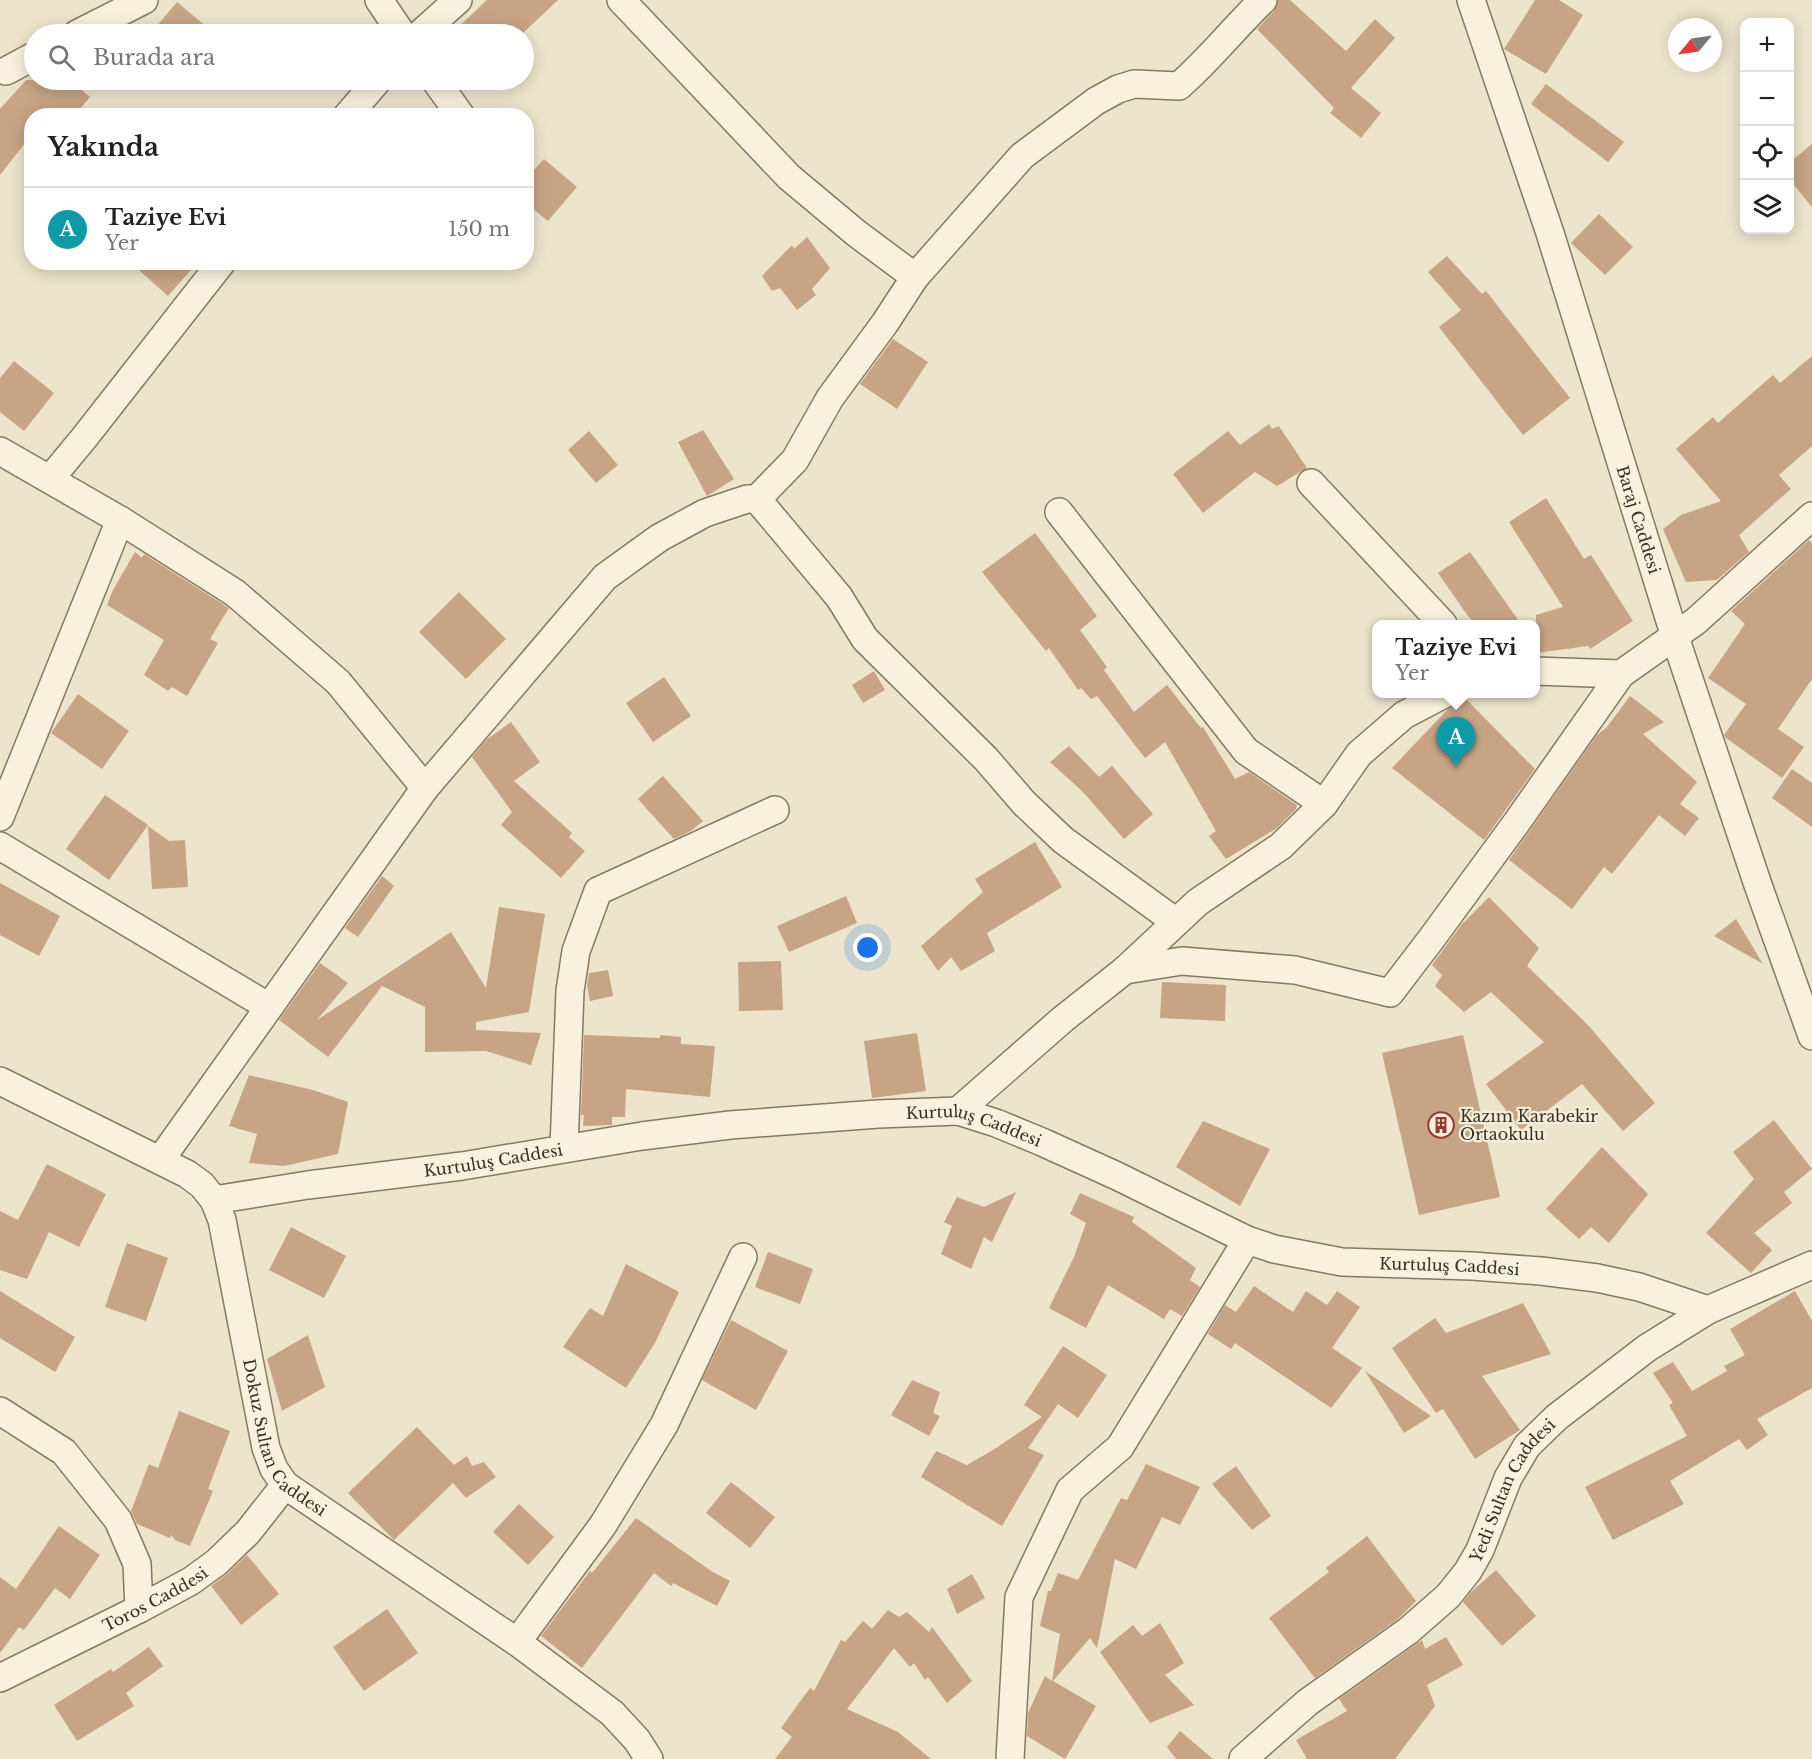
<!DOCTYPE html>
<html lang="tr">
<head>
<meta charset="utf-8">
<style>
  body { margin:0; font-family:"Libre Baskerville",serif; background:#f2f2f2; color:#222 }
  .controls { position:absolute; right:18px; top:18px; display:grid; overflow:hidden; border-radius:12px; box-shadow:0 3px 15px #0003 }
  .controls button { width:54px; height:54px; display:grid; place-items:center; padding:0; border:0; border-bottom:2px solid #e0e0e0; background:#fff; color:#222; font:30px sans-serif }
  .compass { position:absolute; left:1668px; top:18px; width:54px; height:54px; border-radius:50%; background:#fff; box-shadow:0 3px 15px #0003; rotate:241deg }
  .you { position:absolute; left:868px; top:948px; width:21px; height:21px; margin:-15px; border:4px solid #fff; border-radius:50%; background:#1a73e8; box-shadow:0 0 0 9px #1a73e833 }
  .badge { display:grid; place-items:center; width:39px; height:39px; border-radius:50%; background:#b45309; color:#fff; font-size:20px; font-weight:700 }
  .pin { position:absolute; translate:-50% -50px; filter:drop-shadow(0 2px 3px #0008) }
  .pin::after { content:''; position:absolute; top:32px; width:21px; height:18px; background:inherit; clip-path:polygon(0 0,100% 0,50% 100%) }
  .popup { position:absolute; left:1372px; top:620px; width:168px; height:78px; box-sizing:border-box; display:grid; place-content:center; border-radius:12px; background:#fff; filter:drop-shadow(0 2px 4px #0005); font-size:20px; white-space:nowrap; color:#767676 }
  .popup b { font-size:22px; color:#222 }
  .popup::after { content:''; position:absolute; left:50%; top:100%; margin-left:-12px; border:12px solid transparent; border-top-color:#fff }
  .list { margin:0; padding:0; list-style:none }
  h2 { display:flex; justify-content:space-between; align-items:center; height:78px; margin:0; padding:0 24px; font-size:26px }
  h2 small { font-size:20px; font-weight:400; color:#767676 }
  .list li { display:grid; grid-template-columns:39px 1fr auto; gap:18px; align-items:center; box-sizing:border-box; height:84px; padding:0 24px; border-top:2px solid #e0e0e0 }
  .list b { display:block; font-size:22px; white-space:nowrap }
  .list p { margin:0; font-size:20px; white-space:nowrap; color:#767676 }
  .list em { font-size:20px; font-style:normal; color:#767676 }
  .icon { flex:none; width:33px; height:33px; fill:none; stroke:currentColor; stroke-width:2; stroke-linecap:round; stroke-linejoin:round }
  .map { position:relative; flex:none; width:1812px; height:1759px; overflow:hidden }
  .search { position:absolute; background:#fff; box-shadow:0 3px 15px #0003; left:24px; top:24px; width:510px; height:66px; display:flex; align-items:center; gap:15px; box-sizing:border-box; padding:0 21px; border-radius:33px; color:#767676; font-size:22px }
  .panel { position:absolute; background:#fff; box-shadow:0 3px 15px #0003; left:24px; top:108px; width:510px; height:162px; border-radius:24px }
  .map>svg:first-child { display:block }
</style>
</head>
<body>
<div class="map">
<svg width="1812" height="1759" viewBox="0 0 1812 1759">
  <rect width="100%" height="100%" fill="#ece4cb"/>
  <!-- building -->
  <g fill="#c7a484">
    <polygon points="487,0 558,0 522,34 451,34"/>
    <polygon points="1278,0 1290,0 1346,51 1375,19 1395,38 1351,88 1381,113 1361,138 1330,113 1334,108 1257,29 1274,11"/>
    <polygon points="1535,0 1559,0 1583,15 1546,74 1504,49"/>
    <polygon points="177,2 215,34 150,34"/>
    <polygon points="26,80 70,80 90,97 74,116 32,116 32,134 0,175 0,109"/>
    <polygon points="1546,84 1624,142 1608,162 1531,104"/>
    <polygon points="1812,144 1812,207 1790,180 1790,162"/>
    <polygon points="544,159 577,187 548,221 526,203 526,179"/>
    <polygon points="1599,214 1633,247 1605,275 1571,243"/>
    <polygon points="807,237 830,268 812,289 816,295 797,310 780,288 772,291 762,276 792,245 794,249"/>
    <polygon points="1447,256 1482,294 1486,291 1570,398 1523,435 1439,327 1461,310 1428,272"/>
    <polygon points="130,262 198,262 168,296"/>
    <polygon points="893,339 928,362 897,409 860,384"/>
    <polygon points="1812,356 1812,446 1779,475 1791,489 1739,535 1749,552 1717,580 1686,582 1663,529 1681,515 1721,501 1676,449 1713,417 1718,423 1773,375 1780,383"/>
    <polygon points="14,361 54,393 24,431 0,412 0,378"/>
    <polygon points="1269,424 1272,429 1279,426 1307,468 1277,486 1255,472 1203,513 1173,474 1228,431 1240,445"/>
    <polygon points="703,430 734,479 707,496 678,442"/>
    <polygon points="589,431 618,465 596,483 568,450"/>
    <polygon points="1546,498 1584,559 1591,555 1633,621 1590,649 1588,646 1536,653 1536,615 1563,607 1509,522"/>
    <polygon points="1035,533 1097,616 1080,630 1107,667 1104,670 1134,712 1167,685 1201,728 1203,727 1235,779 1249,772 1297,805 1296,809 1277,828 1226,859 1209,836 1216,831 1165,742 1145,758 1097,696 1091,699 1081,688 1078,690 1049,648 1046,651 982,572"/>
    <polygon points="1809,540 1812,543 1812,679 1778,729 1804,747 1782,778 1726,738 1724,735 1746,704 1708,678 1745,624 1731,611"/>
    <polygon points="135,552 142,558 144,554 229,608 210,639 218,643 187,696 172,687 168,691 144,675 164,640 107,605 113,590"/>
    <polygon points="1470,552 1521,624 1476,624 1468,616 1438,573"/>
    <polygon points="459,592 506,639 466,679 419,632"/>
    <polygon points="874,671 885,690 863,703 852,685"/>
    <polygon points="664,677 691,716 653,742 626,703"/>
    <polygon points="78,694 129,731 102,769 51,733"/>
    <polygon points="1462,695 1535,769 1484,840 1392,768 1447,710 1457,703"/>
    <polygon points="1630,696 1664,722 1643,734 1697,782 1680,804 1699,818 1685,836 1659,815 1612,874 1604,867 1572,909 1509,860 1597,735 1607,727"/>
    <polygon points="511,722 540,762 514,781 572,833 569,837 585,851 561,878 501,825 512,812 472,757 486,740"/>
    <polygon points="1069,746 1099,777 1112,766 1153,814 1124,839 1083,792 1050,762"/>
    <polygon points="1792,769 1812,783 1812,827 1772,798"/>
    <polygon points="663,776 703,821 691,831 674,839 638,799"/>
    <polygon points="105,795 148,825 109,880 66,849"/>
    <polygon points="148,826 169,841 185,840 188,887 152,889"/>
    <polygon points="1035,842 1062,887 987,933 995,951 961,971 951,957 938,971 921,946 983,892 975,879"/>
    <polygon points="382,876 394,886 358,937 345,928"/>
    <polygon points="0,883 60,916 39,956 0,935"/>
    <polygon points="846,896 857,923 789,952 777,926"/>
    <polygon points="1489,897 1539,948 1527,966 1587,1024 1655,1103 1623,1131 1582,1084 1521,1130 1486,1084 1544,1042 1491,992 1464,1012 1435,986 1442,975 1432,965 1462,924"/>
    <polygon points="499,907 545,914 529,1012 476,1022 476,1030 541,1033 531,1065 486,1051 425,1052 425,1007 382,986 328,1057 279,1020 320,963 348,983 317,1020 451,932 486,988"/>
    <polygon points="1736,919 1763,964 1714,936"/>
    <polygon points="781,961 783,1010 739,1011 738,962"/>
    <polygon points="608,970 613,996 590,1001 587,985 589,973"/>
    <polygon points="1162,982 1226,985 1225,1021 1160,1018"/>
    <polygon points="917,1033 926,1091 872,1098 864,1041"/>
    <polygon points="584,1035 660,1038 660,1035 681,1037 681,1044 715,1046 710,1097 626,1089 625,1117 612,1117 612,1125 583,1126 584,1115 581,1115"/>
    <polygon points="1463,1035 1500,1197 1419,1215 1382,1053"/>
    <polygon points="249,1075 313,1090 348,1102 338,1154 284,1166 249,1163 257,1134 229,1126"/>
    <polygon points="1774,1120 1812,1169 1784,1192 1792,1203 1754,1233 1772,1250 1751,1273 1706,1233 1754,1179 1733,1152"/>
    <polygon points="1203,1121 1270,1149 1240,1206 1176,1167"/>
    <polygon points="1602,1147 1648,1194 1609,1243 1591,1227 1579,1239 1546,1209"/>
    <polygon points="47,1164 106,1194 79,1247 49,1232 27,1279 0,1270 0,1211 18,1220"/>
    <polygon points="1016,1192 992,1242 984,1237 971,1269 941,1254 952,1226 944,1222 957,1197 984,1207"/>
    <polygon points="1080,1193 1134,1217 1132,1222 1196,1268 1190,1280 1200,1287 1182,1316 1170,1309 1164,1319 1108,1285 1086,1328 1049,1308 1074,1257 1086,1223 1070,1214"/>
    <polygon points="291,1227 346,1256 324,1298 269,1270"/>
    <polygon points="127,1243 168,1258 146,1321 105,1307"/>
    <polygon points="768,1252 813,1269 800,1304 755,1287"/>
    <polygon points="626,1264 679,1292 655,1343 626,1388 563,1347 590,1308 603,1316"/>
    <polygon points="1254,1286 1293,1312 1306,1291 1327,1305 1337,1291 1360,1307 1332,1348 1362,1368 1331,1408 1235,1343 1231,1349 1208,1334 1225,1305 1236,1312"/>
    <polygon points="0,1291 75,1337 55,1372 0,1338"/>
    <polygon points="1795,1291 1812,1321 1812,1388 1757,1419 1768,1435 1747,1450 1739,1439 1670,1481 1684,1504 1613,1540 1585,1487 1687,1436 1669,1405 1673,1403 1653,1373 1673,1362 1692,1391 1727,1371 1724,1366 1745,1355 1730,1329"/>
    <polygon points="1523,1303 1551,1354 1482,1376 1520,1430 1475,1459 1443,1409 1436,1413 1392,1348 1435,1318 1446,1333"/>
    <polygon points="731,1320 788,1351 756,1410 702,1380"/>
    <polygon points="308,1335 325,1387 282,1411 267,1359"/>
    <polygon points="1063,1346 1107,1375 1078,1418 1058,1404 1028,1448 1044,1455 1002,1526 921,1477 936,1451 967,1465 993,1450 1042,1417 1024,1405"/>
    <polygon points="1365,1371 1431,1416 1404,1433"/>
    <polygon points="912,1380 940,1392 933,1413 940,1416 929,1436 891,1415"/>
    <polygon points="179,1411 230,1431 208,1489 213,1491 190,1546 175,1540 171,1535 170,1538 137,1524 131,1511 149,1464 158,1468"/>
    <polygon points="417,1427 454,1465 467,1456 472,1466 484,1462 496,1477 466,1498 453,1483 394,1540 348,1493"/>
    <polygon points="1146,1464 1200,1487 1180,1525 1162,1517 1136,1569 1115,1559 1097,1648 1090,1638 1053,1681 1096,1706 1065,1759 1027,1736 1028,1713 1045,1676 1052,1681 1060,1634 1040,1626 1048,1591 1051,1591 1058,1573 1078,1580 1121,1498 1127,1500"/>
    <polygon points="1236,1466 1271,1516 1252,1530 1212,1484"/>
    <polygon points="731,1482 775,1517 750,1548 706,1513"/>
    <polygon points="519,1504 554,1537 528,1565 493,1532"/>
    <polygon points="636,1518 711,1571 730,1581 717,1606 673,1583 671,1586 654,1573 582,1668 541,1636 590,1571 592,1573"/>
    <polygon points="59,1526 100,1555 70,1599 55,1588 24,1630 19,1627 0,1653 0,1577 16,1589"/>
    <polygon points="1367,1536 1416,1601 1398,1619 1315,1678 1269,1618 1329,1572 1326,1568"/>
    <polygon points="247,1555 279,1594 241,1625 211,1586 228,1573"/>
    <polygon points="1496,1570 1536,1616 1502,1646 1463,1602 1471,1592"/>
    <polygon points="972,1574 985,1598 957,1614 947,1589"/>
    <polygon points="387,1609 418,1653 364,1691 333,1647"/>
    <polygon points="888,1610 899,1617 907,1612 929,1632 932,1627 972,1681 947,1703 928,1677 925,1680 914,1663 910,1667 894,1648 847,1709 898,1732 931,1759 775,1759 792,1737 781,1728 810,1688 814,1691 841,1640 845,1642 863,1621 872,1629"/>
    <polygon points="1160,1623 1184,1663 1165,1675 1194,1705 1150,1723 1100,1652 1133,1625 1142,1636"/>
    <polygon points="1446,1637 1463,1665 1427,1685 1435,1706 1395,1759 1307,1759 1296,1740 1347,1711 1339,1699 1422,1640 1425,1649"/>
    <polygon points="149,1647 163,1666 126,1693 134,1706 77,1741 54,1705 111,1669 113,1672"/>
    <polygon points="1180,1731 1213,1759 1176,1759 1167,1747"/>
  </g>
  <g fill="none" stroke-linecap="round" stroke-linejoin="round">
    <!-- minor casing -->
    <g stroke="#887860" stroke-width="30">
      <g id="minor">
        <polyline points="379,0 402,34"/>
        <polyline points="621,0 789,177 856,233 915,277"/>
        <path id="s1" d="M1471,0L1550,233L1675,637L1758,885L1812,1036"/>
        <polyline points="77,34 144,0"/>
        <polyline points="420,34 458,0"/>
        <polyline points="6,71 34,56"/>
        <polyline points="435,80 461,116"/>
        <polyline points="347,116 378,80"/>
        <polyline points="0,451 120,520 235,593 338,682 425,788"/>
        <polyline points="50,479 84,438 222,262"/>
        <polyline points="1311,483 1443,624"/>
        <polyline points="757,499 839,597 865,639 986,759 1024,803 1063,840 1176,922"/>
        <polyline points="1059,512 1246,751 1324,804"/>
        <polyline points="1535,671 1621,674"/>
        <polyline points="0,817 120,520"/>
        <polyline points="0,846 269,1007"/>
        <polyline points="1125,970 1198,902 1281,846 1324,804 1359,754 1404,715 1444,694"/>
        <path id="s2" d="M0,1081L187,1174L202,1185L214,1200L222,1220L266,1448L274,1469L285,1485L517,1642L612,1713L637,1740L649,1759"/>
        <polyline points="958,1111 1063,1019 1125,970 1182,961 1295,970 1390,993 1432,938 1517,822 1621,674 1696,621 1812,516"/>
        <polyline points="564,1148 570,991 576,951 598,891 775,810"/>
        <path d="M161,1159L425,788L605,577L659,538L705,513L747,499H757L795,460L830,398L885,323L915,277L1022,156L1096,101L1118,89L1134,84L1179,86C1210,59 1234,28 1263,0"/>
        <path id="s3" d="M214,1200L308,1185L462,1166L642,1136L730,1125L878,1114L958,1111L996,1123L1042,1142L1117,1176L1247,1240L1274,1249L1342,1262L1472,1266L1541,1271L1597,1278L1639,1287L1708,1310"/>
        <polyline points="0,1411 64,1452 118,1520 137,1564 139,1609"/>
        <polyline points="517,1642 603,1525 664,1425 743,1257"/>
        <path id="s4" d="M0,1678L139,1609L191,1581L217,1562L248,1532L285,1485"/>
        <polyline points="1010,1759 1019,1597 1070,1490 1120,1447 1247,1240"/>
        <path id="s5" d="M1243,1759L1308,1702L1408,1631L1448,1596L1468,1571L1480,1550L1508,1478L1527,1446L1557,1417L1647,1348L1708,1310L1812,1265"/>
      </g>
    </g>
    <!-- minor -->
    <use href="#minor" stroke="#f7f1de" stroke-width="27"/>
  </g>
  <!-- icons -->
  <defs>
    <g id="building-ring" transform="scale(1.35)"><circle r="9.5" fill="#f4eeda" stroke="#933a35" stroke-width="1.5"/><path d="M-4-6H4V6H1V3H-1V6H-4ZM-2.5-4.3h1.7v1.8h-1.7ZM.8-4.3h1.7v1.8H.8ZM-2.5-1h1.7V.8h-1.7ZM.8-1h1.7V.8H.8Z" fill="#933a35"/></g>
  </defs>
  <g fill-rule="evenodd">
    <use href="#building-ring" x="1441" y="1125"/>
  </g>
  <g text-anchor="middle" stroke-width="4.5" stroke-linejoin="round" paint-order="stroke">
    <!-- street labels -->
    <g font-size="16" fill="#3a2f23" stroke="#f4eeda">
      <text dy="6" stroke="none"><textPath href="#s1" startOffset="546">Baraj Caddesi</textPath></text>
      <text dy="6" stroke="none"><textPath href="#s3" startOffset="768">Kurtuluş Caddesi</textPath></text>
      <text dy="6" stroke="none"><textPath href="#s3" startOffset="282">Kurtuluş Caddesi</textPath></text>
      <text dy="6" stroke="none"><textPath href="#s3" startOffset="1272">Kurtuluş Caddesi</textPath></text>
      <text dy="6" stroke="none"><textPath href="#s2" startOffset="500">Dokuz Sultan Caddesi</textPath></text>
      <text dy="6" stroke="none"><textPath href="#s5" startOffset="387">Yedi Sultan Caddesi</textPath></text>
      <text dy="6" stroke="none"><textPath href="#s4" startOffset="174">Toros Caddesi</textPath></text>
    </g>
    <!-- poi labels -->
    <g font-size="16" fill="#3a2f23" stroke="#f4eeda" text-anchor="start">
      <text x="1460" y="1122">Kazım Karabekir<tspan x="1460" dy="18">Ortaokulu</tspan></text>
    </g>
  </g>
</svg>
<div class="controls">
<button>+</button>
<button>−</button>
<button><svg class="icon" aria-label="locate" viewBox="0 0 24 24"><circle cx="12" cy="12" r="6"/><path d="M12 2v4M12 18v4M2 12h4M18 12h4"/></svg></button>
<button><svg class="icon" aria-label="layers" viewBox="0 0 24 24"><path d="M12 4l9 5-9 5-9-5zM3 14l9 5 9-5"/></svg></button>
</div>
<svg class="compass" viewBox="-18 -18 36 36"><path d="M0-13l5 13h-10z" fill="#e53935"/><path d="M0 13l5-13h-10z" fill="#767676"/></svg>
<div class="you"></div>
<div class="pin badge" style="left:1456px;top:767px;background:#0f9aa8">A</div>
<div class="popup"><b>Taziye Evi</b>Yer</div>
<div class="search"><svg class="icon" aria-label="search" viewBox="0 0 24 24"><circle cx="10" cy="10" r="6"/><path d="M15 15l6 6"/></svg>Burada ara</div>
<section class="panel">
<h2>Yakında<small></small></h2>
<ul class="list">
<li><span class="badge" style="background:#0f9aa8">A</span><div><b>Taziye Evi</b><p>Yer</p></div><em>150 m</em></li>
</ul>
</section>
</div>
</body>
</html>
